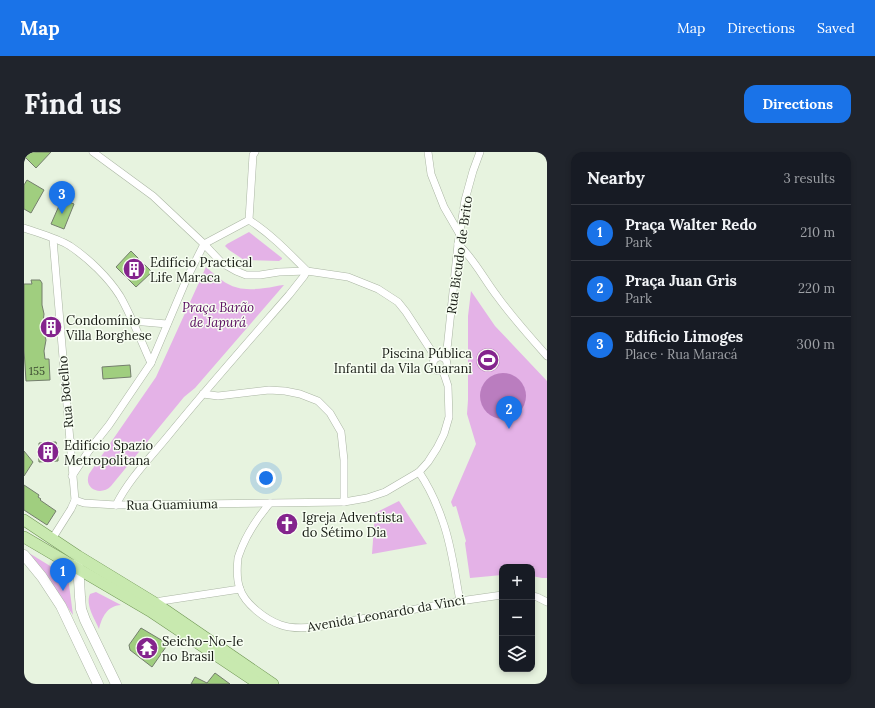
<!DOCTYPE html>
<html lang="en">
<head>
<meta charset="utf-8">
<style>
  body { margin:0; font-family:Lora,serif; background:#20242c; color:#f1f3f6 }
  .controls { position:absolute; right:12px; bottom:12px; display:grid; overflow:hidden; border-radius:8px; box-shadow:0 2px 6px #0003 }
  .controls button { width:36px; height:36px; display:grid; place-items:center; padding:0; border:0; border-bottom:1px solid #363941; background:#171b24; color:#f1f3f6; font:20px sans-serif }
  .you { position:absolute; left:242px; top:326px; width:14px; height:14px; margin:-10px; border:3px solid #fff; border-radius:50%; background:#1a73e8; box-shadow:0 0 0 6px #1a73e833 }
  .badge { display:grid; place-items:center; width:26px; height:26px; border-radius:50%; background:#1a73e8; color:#fff; font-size:13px; font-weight:700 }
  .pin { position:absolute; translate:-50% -33px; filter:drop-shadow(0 1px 2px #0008) }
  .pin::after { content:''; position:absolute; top:21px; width:14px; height:12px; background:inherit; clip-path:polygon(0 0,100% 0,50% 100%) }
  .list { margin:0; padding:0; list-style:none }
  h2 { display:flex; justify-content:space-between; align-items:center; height:52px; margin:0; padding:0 16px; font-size:17px }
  h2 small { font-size:13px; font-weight:400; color:#9ea1a6 }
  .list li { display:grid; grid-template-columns:26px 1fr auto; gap:12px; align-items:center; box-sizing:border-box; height:56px; padding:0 16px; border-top:1px solid #363941 }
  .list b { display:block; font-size:15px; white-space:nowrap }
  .list p { margin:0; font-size:13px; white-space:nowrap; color:#9ea1a6 }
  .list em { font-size:13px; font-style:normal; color:#9ea1a6 }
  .icon { flex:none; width:22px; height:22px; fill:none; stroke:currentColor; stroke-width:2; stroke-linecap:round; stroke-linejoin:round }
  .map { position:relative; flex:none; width:523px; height:532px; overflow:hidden; border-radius:12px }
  header { display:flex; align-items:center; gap:24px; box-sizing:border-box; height:56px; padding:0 20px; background:#1a73e8; color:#fff }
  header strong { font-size:19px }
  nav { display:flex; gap:22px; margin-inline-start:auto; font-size:14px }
  .intro { display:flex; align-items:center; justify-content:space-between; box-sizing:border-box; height:96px; padding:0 24px }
  h1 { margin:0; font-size:28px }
  .button { padding:10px 18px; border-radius:12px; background:#1a73e8; color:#fff; font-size:14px; font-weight:700 }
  main { display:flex; gap:24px; padding:0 24px }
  aside { flex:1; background:#171b24; border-radius:12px; box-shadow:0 2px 6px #0003 }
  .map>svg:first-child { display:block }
</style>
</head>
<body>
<header>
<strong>Map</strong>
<nav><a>Map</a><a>Directions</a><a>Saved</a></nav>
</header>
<div class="intro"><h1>Find us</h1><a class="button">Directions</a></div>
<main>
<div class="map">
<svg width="523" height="532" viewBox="0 0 523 532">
  <rect width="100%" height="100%" fill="#e7f3df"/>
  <!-- green -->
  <g fill="#e4b2e7">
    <polygon points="225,80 258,106 258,107 255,109 220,108 205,98 201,94 203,92"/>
    <path d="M182,115C203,134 212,140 241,136C247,136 254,133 260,133L171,236L160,245L87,334C78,344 59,338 65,322L132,225Z"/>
    <polygon points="447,139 471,174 523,229 523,426 518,426 508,424 508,415 478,415 478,423 446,426 441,391 442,389 432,354 429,355 427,350 452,292 443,262 444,248 444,164"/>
    <polygon points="375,349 403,392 348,402 351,361"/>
    <polygon points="5,401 44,425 49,463 21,423"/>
    <path d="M72,440L97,453C83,454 78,465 75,477C71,467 61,453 66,442Z"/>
  </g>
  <!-- water -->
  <g fill="#ba7dbf">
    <circle cx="464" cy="208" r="12"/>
    <circle cx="479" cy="244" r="23"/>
  </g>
  <!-- building -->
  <g fill="#a0ce7f" stroke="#747e6d">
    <polygon points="0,0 27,0 12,16 0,4"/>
    <polygon points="3,28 20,38 7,61 0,57 0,33"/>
    <polygon points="38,47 50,52 40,77 27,72"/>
    <polygon points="107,99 128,120 112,135 92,115"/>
    <polygon points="7,128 16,128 18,131 18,153 20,162 19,171 29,170 30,180 20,180 22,188 20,199 21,207 25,207 26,228 2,229 0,198 0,132 8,132"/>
    <polygon points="106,213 107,225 79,227 78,215"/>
    <polygon points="32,290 33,295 34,295 34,309 15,310 14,296 15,296 15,291"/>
    <polygon points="0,299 9,310 0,324"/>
    <polygon points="0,333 15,343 14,345 17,347 16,348 32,359 23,373 0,358"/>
    <polygon points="117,476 144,492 128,515 106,498 105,493"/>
    <polygon points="191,521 206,532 167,532 171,525 183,531"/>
  </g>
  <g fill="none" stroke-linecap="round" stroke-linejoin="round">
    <!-- minor casing -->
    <g stroke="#abb6a4" stroke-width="8">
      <g id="minor">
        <polyline points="69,0 129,44 180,92 198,111 212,119 222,123 236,123 255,120 283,119 324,125 354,137 374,150 382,160 412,206"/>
        <polyline points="404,0 407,22 420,55 435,81"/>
        <polyline points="225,68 229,3 231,0"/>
        <path d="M0,76C14,81 33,86 46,94C64,106 84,125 96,144C108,165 117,189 127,211"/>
        <path d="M434,92C450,107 460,127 473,144C488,165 506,185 523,204"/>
        <polyline points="108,169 143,172"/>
        <circle cx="416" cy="212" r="7"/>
        <polyline points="422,207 434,92 441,48 449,19 456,0"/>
        <path d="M419,219L424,234L425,265L420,282L413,296L404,310L395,320L361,340L343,346L320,350L246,351C235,364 225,378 218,395C217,398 215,402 214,406C213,415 213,429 216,437C221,452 242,468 257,473C267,477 282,476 293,475L436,449L478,443"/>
        <polyline points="179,242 194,244 245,238 261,239 276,242 294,249 306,261 317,280 320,308 320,350"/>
        <polyline points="45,288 54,294 66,297"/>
        <path d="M395,320C405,335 413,352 419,370C428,395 431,423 436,449"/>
        <path d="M48,324L66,297L85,273L127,211L163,126L180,92L225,68C247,82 265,101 283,119"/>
        <polyline points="51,348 60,351 92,353 246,351"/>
        <path d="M92,353C105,327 126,306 144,284C183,236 224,190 265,143L280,124L283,119"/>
        <polyline points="28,387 47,357 51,348 29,87"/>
        <polyline points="508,444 513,445 523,450"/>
        <polyline points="130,452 137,449 216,437"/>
      </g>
    </g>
    <!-- secondary casing -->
    <g stroke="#abb6a4" stroke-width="11">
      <g id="secondary">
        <polyline points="0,403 18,425 37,454 74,532"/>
        <polyline points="54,410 56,445 57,457 61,468 92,532"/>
      </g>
    </g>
    <!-- primary casing -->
    <g stroke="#729857" stroke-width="12">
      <g id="primary">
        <polyline points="0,368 54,404 131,451 249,532"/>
        <polyline points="0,385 126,459 235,532"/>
      </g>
    </g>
    <!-- minor -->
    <use href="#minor" stroke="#fff" stroke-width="7"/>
    <!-- secondary -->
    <use href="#secondary" stroke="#fff" stroke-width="10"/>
    <!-- primary -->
    <use href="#primary" stroke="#c8e9af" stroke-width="11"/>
  </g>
  <!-- icons -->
  <defs>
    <g id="building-disc" transform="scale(1.15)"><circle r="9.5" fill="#84248d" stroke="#f7fef2"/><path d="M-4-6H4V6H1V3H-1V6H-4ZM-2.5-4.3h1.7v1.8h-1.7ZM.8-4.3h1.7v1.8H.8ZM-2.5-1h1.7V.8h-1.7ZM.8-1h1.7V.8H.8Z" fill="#fff"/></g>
    <g id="stadium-disc" transform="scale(1.15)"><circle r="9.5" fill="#84248d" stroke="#f7fef2"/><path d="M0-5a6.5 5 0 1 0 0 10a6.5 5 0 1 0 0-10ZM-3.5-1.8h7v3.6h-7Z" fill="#fff"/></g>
    <g id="church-disc" transform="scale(1.15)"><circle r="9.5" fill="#84248d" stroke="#f7fef2"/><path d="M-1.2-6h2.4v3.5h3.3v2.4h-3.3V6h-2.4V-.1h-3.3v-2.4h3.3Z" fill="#fff"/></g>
    <g id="temple-disc" transform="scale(1.15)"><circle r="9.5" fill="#84248d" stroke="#f7fef2"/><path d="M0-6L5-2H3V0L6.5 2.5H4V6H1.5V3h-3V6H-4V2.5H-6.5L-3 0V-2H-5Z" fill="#fff"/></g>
  </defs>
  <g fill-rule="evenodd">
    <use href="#building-disc" x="110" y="117"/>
    <use href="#building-disc" x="27" y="175"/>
    <use href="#stadium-disc" x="464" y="208"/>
    <use href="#building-disc" x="24" y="300"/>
    <use href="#church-disc" x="263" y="372"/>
    <use href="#temple-disc" x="123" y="496"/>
  </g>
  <g text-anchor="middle" stroke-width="3" stroke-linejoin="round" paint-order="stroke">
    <!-- number labels -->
    <g font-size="11" fill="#3a4830">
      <text x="13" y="223">155</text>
    </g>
    <!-- street labels -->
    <g font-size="13" fill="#181c15" stroke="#f7fef2">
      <text transform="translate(435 103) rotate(-82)" y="5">Rua Bicudo de Brito</text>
      <text transform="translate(41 240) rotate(-95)" y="5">Rua Botelho</text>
      <text transform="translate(148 352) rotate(-1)" y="5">Rua Guamiuma</text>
      <text transform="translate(362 461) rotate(-10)" y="5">Avenida Leonardo da Vinci</text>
    </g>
    <!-- poi labels -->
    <g font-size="13" fill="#181c15" stroke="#f7fef2" text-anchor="start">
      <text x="126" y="115">Edifício Practical<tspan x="126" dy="15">Life Maraca</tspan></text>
      <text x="42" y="173">Condomínio<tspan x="42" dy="15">Villa Borghese</tspan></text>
      <text x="448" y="206" text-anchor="end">Piscina Pública<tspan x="448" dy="15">Infantil da Vila Guarani</tspan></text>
      <text x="40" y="298">Edifício Spazio<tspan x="40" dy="15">Metropolitana</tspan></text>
      <text x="278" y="370">Igreja Adventista<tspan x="278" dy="15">do Sétimo Dia</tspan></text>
      <text x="138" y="494">Seicho-No-Ie<tspan x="138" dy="15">no Brasil</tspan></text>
    </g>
    <!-- park labels -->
    <g font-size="13" font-style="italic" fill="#580a5f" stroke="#f7fef2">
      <text x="194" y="160">Praça Barão<tspan x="194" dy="15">de Japurá</tspan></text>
    </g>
  </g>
</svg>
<div class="controls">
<button>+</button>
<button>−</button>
<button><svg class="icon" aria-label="layers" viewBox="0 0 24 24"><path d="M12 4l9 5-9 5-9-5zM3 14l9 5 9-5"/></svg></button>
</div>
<div class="you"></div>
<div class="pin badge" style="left:39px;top:439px">1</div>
<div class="pin badge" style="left:485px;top:277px">2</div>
<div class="pin badge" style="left:38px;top:62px">3</div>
</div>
<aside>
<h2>Nearby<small>3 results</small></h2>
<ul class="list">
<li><span class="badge">1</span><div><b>Praça Walter Redo</b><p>Park</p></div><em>210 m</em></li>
<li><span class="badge">2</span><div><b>Praça Juan Gris</b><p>Park</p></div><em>220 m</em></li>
<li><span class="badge">3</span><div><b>Edificio Limoges</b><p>Place · Rua Maracá</p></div><em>300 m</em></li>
</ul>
</aside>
</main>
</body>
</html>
